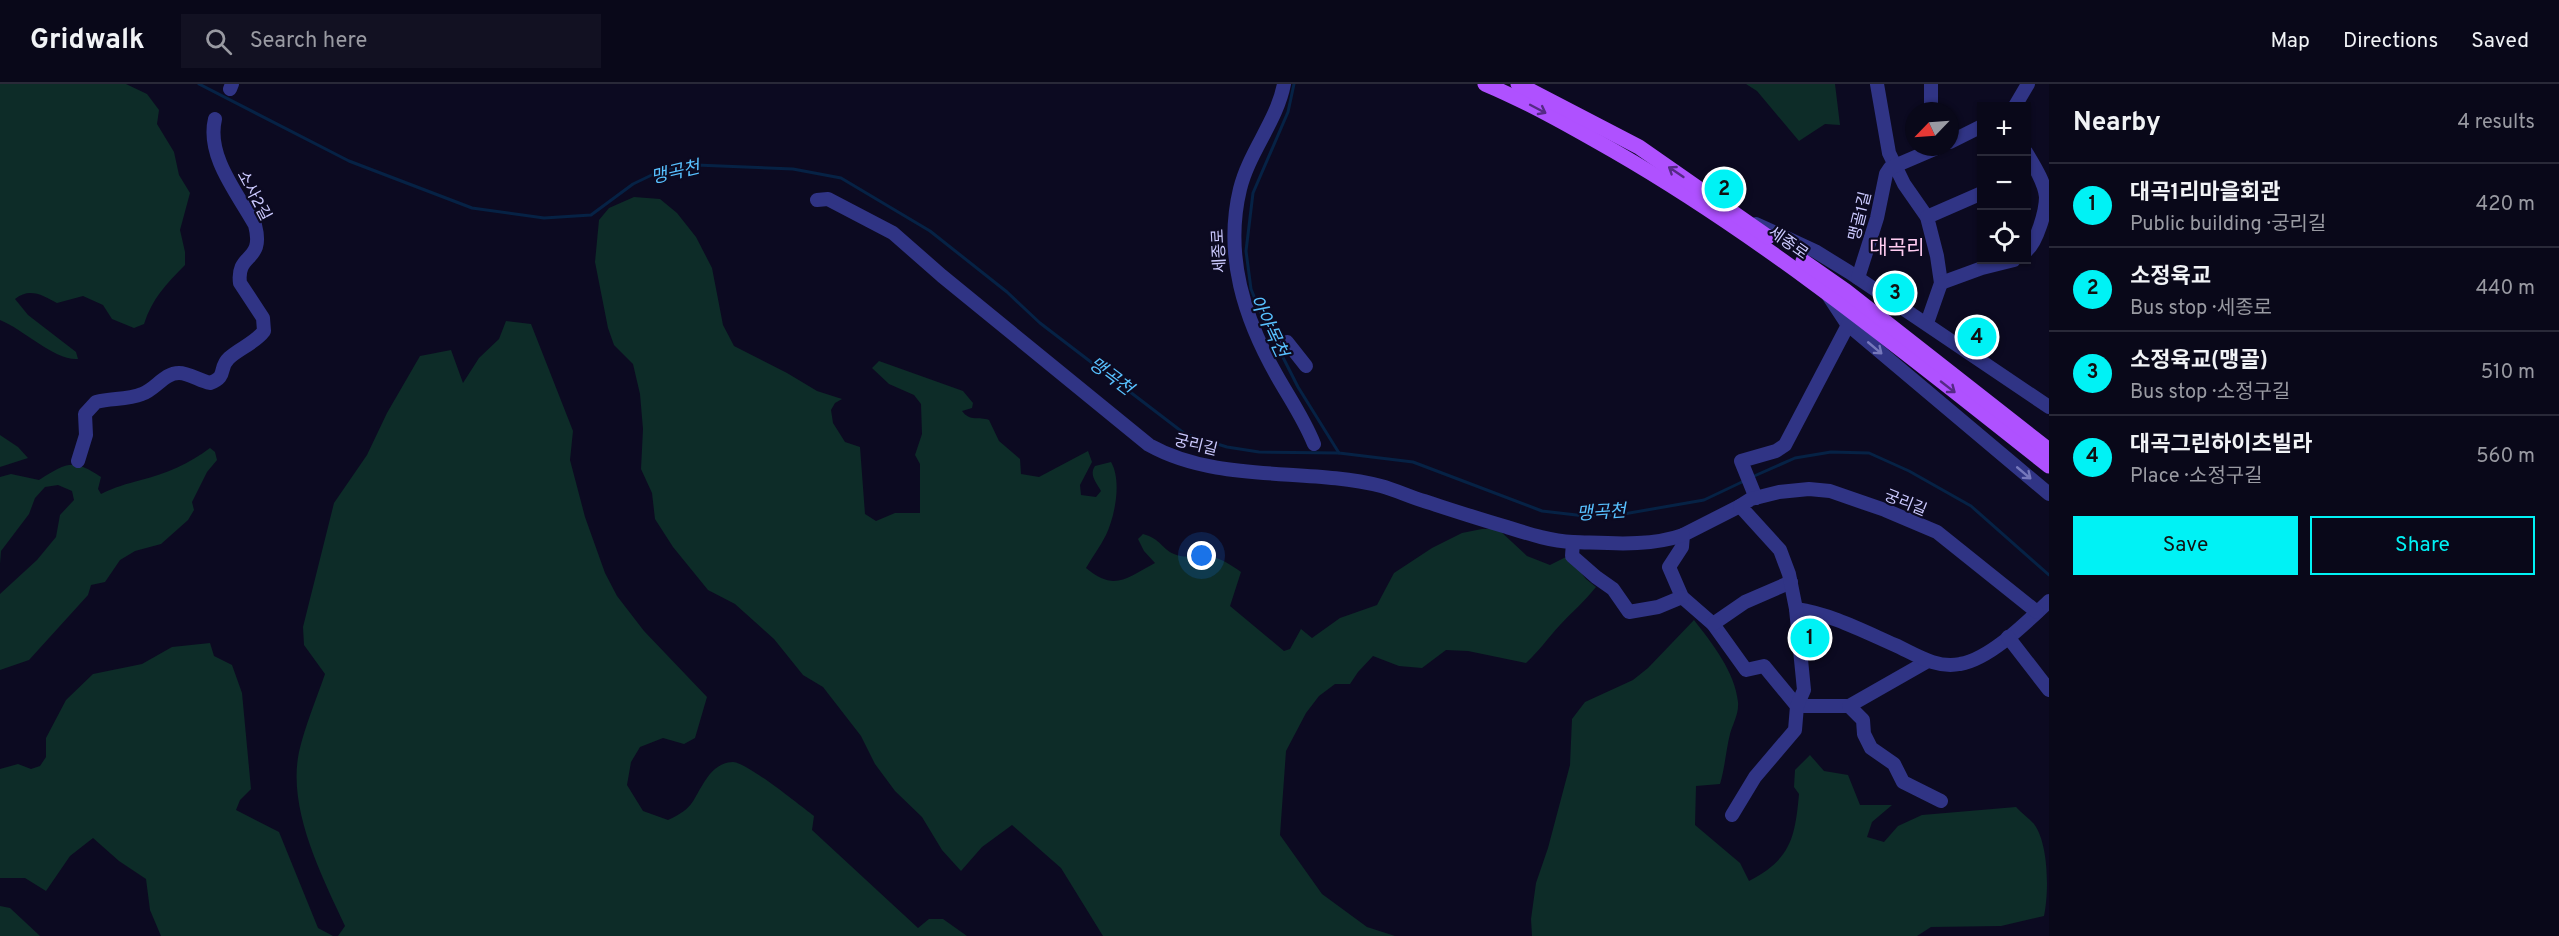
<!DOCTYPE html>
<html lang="en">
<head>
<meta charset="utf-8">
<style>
  body { margin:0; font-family:Overpass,"Noto Sans KR",sans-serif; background:#121122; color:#f1f3f6 }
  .controls { position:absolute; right:18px; top:18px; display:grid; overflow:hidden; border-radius:0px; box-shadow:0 2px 4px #0004 }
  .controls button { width:54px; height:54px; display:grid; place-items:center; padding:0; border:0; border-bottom:2px solid #292938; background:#090819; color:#f1f3f6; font:30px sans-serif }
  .compass { position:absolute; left:1905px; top:18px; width:54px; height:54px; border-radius:50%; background:#090819; box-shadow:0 2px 4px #0004; rotate:245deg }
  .you { position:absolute; left:1202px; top:472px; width:21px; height:21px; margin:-15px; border:4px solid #fff; border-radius:50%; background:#1a73e8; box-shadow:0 0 0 9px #1a73e833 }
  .badge { display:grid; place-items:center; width:39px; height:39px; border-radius:50%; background:#00f2f5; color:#111; font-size:20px; font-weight:700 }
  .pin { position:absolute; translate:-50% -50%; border:3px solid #fff; box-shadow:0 2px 6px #0006 }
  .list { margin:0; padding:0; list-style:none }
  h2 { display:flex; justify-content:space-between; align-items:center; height:78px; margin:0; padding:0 24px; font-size:26px }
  h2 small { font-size:20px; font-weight:400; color:#999aa2 }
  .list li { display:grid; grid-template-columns:39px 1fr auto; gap:18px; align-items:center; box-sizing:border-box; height:84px; padding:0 24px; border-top:2px solid #292938 }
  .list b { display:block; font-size:22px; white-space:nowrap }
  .list p { margin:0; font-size:20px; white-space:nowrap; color:#999aa2 }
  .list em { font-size:20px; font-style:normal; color:#999aa2 }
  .actions { display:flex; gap:12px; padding:18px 24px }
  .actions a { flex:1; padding:14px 0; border:2px solid #00f2f5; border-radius:0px; text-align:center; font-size:21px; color:#00f2f5 }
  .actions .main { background:#00f2f5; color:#111 }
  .icon { flex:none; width:33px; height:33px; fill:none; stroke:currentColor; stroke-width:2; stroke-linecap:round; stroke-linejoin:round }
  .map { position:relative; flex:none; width:2049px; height:852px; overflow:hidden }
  header { display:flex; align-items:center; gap:36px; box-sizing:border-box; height:84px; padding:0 30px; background:#090819; border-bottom:2px solid #292938 }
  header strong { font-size:28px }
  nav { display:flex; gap:33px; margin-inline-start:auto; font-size:21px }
  .search { width:420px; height:54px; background:#121122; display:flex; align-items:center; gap:15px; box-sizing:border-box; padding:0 21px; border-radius:0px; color:#999aa2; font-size:22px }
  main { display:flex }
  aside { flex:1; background:#090819 }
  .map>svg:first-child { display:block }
</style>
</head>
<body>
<header>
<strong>Gridwalk</strong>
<div class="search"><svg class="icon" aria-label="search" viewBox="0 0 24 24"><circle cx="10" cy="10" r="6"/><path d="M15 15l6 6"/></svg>Search here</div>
<nav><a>Map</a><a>Directions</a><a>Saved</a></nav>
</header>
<main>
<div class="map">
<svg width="2049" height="852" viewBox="0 0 2049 852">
  <rect width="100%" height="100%" fill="#0c0a21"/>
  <!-- green -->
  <g fill="#0d2c28">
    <path d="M0,0H126L147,10L159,26L157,40L174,68L179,91L190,109L180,146L185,168V181C166,200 152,215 144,240L134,244L112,235L103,221L83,212L57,219C43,211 29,203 15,215L28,231L76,268L78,275C55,277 23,245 0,236Z"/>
    <polygon points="1746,0 1835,0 1840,41 1825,40 1799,57 1757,7"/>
    <path d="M634,113L660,115L677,129L696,153L712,184L723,241L734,262L787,289L817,307L842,315L835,319L831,326L833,339L845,358L860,363L865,430L876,437L895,429H920V380L915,371L922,350L921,320L914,311L889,300L872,284L879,277L963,307L973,319L972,324L962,327C970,338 979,332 989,336L999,357L1020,375L1021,390L1039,393L1088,367L1092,378L1080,401L1081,411L1096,413L1101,407C1096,398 1089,391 1095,382L1111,378C1122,397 1115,432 1106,451C1100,463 1092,473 1086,484C1115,508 1126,494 1155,479L1144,467L1138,455L1143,450C1161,455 1162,465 1174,470C1185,475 1195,471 1207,472C1220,473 1231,481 1241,488L1230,522L1284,567L1290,565L1301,545L1312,554L1340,534L1377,521L1394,489L1432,464L1462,449L1482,445H1498L1527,472L1550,481L1568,472L1586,495L1596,503C1585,517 1572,528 1560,541C1548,554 1539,567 1526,579L1468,567L1446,566L1422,584L1399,582L1373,572L1358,588L1350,600H1335L1319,612L1306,629L1286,667L1280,751L1322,810L1367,843L1395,852H1103L1061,784L1012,741L982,763L961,787L942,766L922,733L895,707L875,680L861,652L823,603L803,591L774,555L735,520L708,506L673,463L655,435L652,409L641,385L643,345L640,310L633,280L614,261L608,244L595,178L599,136L609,124Z"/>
    <path d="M506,237L531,240L573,347L570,376L585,433L605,489L617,512L644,547L707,613L695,654L684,660L663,654L640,663L631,678L627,701L643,727L668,736C696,723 691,717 707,694C713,685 722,678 733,678C748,679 799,721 814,732L812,746L918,844L929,835H943L967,852H338L345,842C322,792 287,725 299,668C305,642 316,616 325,590L304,561L303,543L334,419L367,371L387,329L420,272L451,266L463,299L479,274L499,255Z"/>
    <polygon points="0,351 18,363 28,374 0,383"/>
    <path d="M210,364L215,368L217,376L207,388L192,418L194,426L188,436L161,460L135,467L120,476L105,498L91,501L88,511L29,576L0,586V510L37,476L56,453L60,431L74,416L72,407L58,401L45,403L35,414L29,430L1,467L0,480V393L11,390L39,396C67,379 72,374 101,393L98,405L101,410C115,403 126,400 141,396C166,390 190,379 210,364Z"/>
    <path d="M1694,536C1712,559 1735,588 1738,618C1739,630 1733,639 1730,650C1726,666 1725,683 1720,700L1696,702L1695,741L1740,779L1749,797C1791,775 1795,754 1799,710L1794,703L1795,686L1810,671L1824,687L1848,691L1860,721H1892L1872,738L1867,753L1884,758L1898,742L1922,731L2016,723C2021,729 2029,734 2034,740C2049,760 2049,809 2044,832L2001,842L1931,843L1917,852H1532L1531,835L1536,799L1548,764L1570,681L1572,635L1585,618L1633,596L1648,584Z"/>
    <polygon points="210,559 214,572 232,581 242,609 251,705 240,716 236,726 279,748 318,844 333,852 161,852 150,826 146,795 119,777 93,754 70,772 46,807 25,794 0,794 0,685 18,680 31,685 40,682 46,673 46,654 66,616 93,590 142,580 172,563"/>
    <polygon points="0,822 10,824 40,852 0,852"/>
  </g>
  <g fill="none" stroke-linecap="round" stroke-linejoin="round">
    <!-- stream -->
    <g stroke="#062245" stroke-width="3">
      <polyline points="199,0 349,77 472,124 544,134 591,131 633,100 658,88 696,81 793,85 841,94 930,147 1007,208 1040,239 1185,350 1227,363 1259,368 1339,369 1413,378 1542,427 1585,432 1618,431 1704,416 1744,397"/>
      <polyline points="1294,0 1288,28 1253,109 1246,167 1251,205 1262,232 1298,303 1339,369"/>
      <polyline points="1752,393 1795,374 1831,368 1869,369 1909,387 1971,422 2049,491"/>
    </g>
    <!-- minor -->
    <g stroke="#303485" stroke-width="14">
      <path d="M1284,0C1277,37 1249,68 1240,105C1224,171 1244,234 1277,292C1290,315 1304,335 1314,360"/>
      <polyline points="1877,0 1889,69 1904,100 1927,133 1937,172 1941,199 1927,239"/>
      <polyline points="230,5 232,0"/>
      <polyline points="2015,22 2028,0"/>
      <polyline points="1931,27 1931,0"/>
      <polyline points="1950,58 1982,42"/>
      <path d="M2026,68C2033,80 2045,98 2046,113C2046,126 2037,159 2026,167"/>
      <path d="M817,116L828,115L893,149L942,192L1149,361C1219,400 1306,383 1381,402C1396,406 1410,413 1424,417C1452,426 1479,435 1507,443C1529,450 1550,457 1573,458"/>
      <polyline points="1927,133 1982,109"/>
      <polyline points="1756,140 1815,167 1849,188 2049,323"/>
      <polyline points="1858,194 1877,134 1886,90 1890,84 1939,63"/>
      <polyline points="1941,199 1982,184 2014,176"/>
      <polyline points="1828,211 1847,240 2049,410"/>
      <polyline points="1287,258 1306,282"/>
      <path d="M78,377L86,351L85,330L96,318C112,314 127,316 142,310C156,305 164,289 179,289C189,289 200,297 210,299C228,293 218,284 229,274C240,264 255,259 264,247L263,234L240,199C236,168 265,179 255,141C238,110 206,72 215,35"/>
      <polyline points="1756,414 1741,377 1776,367 1785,361 1848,241"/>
      <polyline points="1740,422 1683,451 1682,463 1669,483 1682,513 1713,540 1746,586 1764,582 1797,622 1849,622 1928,577"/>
      <path d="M1682,513L1658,523L1629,528L1613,505L1596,493L1572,472L1573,458C1609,459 1649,463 1683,451"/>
      <path d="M1796,525C1831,530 1863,547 1895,561C1915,570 1936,585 1960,580C1990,575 2027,538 2049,517"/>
      <polyline points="1713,540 1745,518 1791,498"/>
      <polyline points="2008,553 2049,606"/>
      <polyline points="1849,622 1863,636 1864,650 1871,664 1894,680 1903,698 1941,717"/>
      <polyline points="1732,731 1755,693 1795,646 1797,622 1804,606 1796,525 1789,490 1780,466 1740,422 1751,415 1779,408 1809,405 1830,407 1885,426 1937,448 2037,528"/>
    </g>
    <!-- major -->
    <g stroke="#af51ff" stroke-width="15">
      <path d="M1485,0C1530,19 1572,43 1614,67C1770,157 1908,271 2049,382"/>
      <polyline points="1518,0 1639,63 1768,153"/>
      <polyline points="1803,177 1846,207 2049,366"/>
    </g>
  </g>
  <!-- one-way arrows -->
  <defs><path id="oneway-shaft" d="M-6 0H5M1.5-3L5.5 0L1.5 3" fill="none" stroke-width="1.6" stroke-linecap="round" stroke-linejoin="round" transform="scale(1.5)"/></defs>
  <g stroke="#552a85">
    <use href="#oneway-shaft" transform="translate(1538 25) rotate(28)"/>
    <use href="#oneway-shaft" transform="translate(1676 88) rotate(-146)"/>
    <use href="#oneway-shaft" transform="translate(1948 303) rotate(38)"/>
  </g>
  <g stroke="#7678bc">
    <use href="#oneway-shaft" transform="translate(1875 264) rotate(40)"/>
    <use href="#oneway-shaft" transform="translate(2024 389) rotate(40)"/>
  </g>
  <g text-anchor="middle" stroke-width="4.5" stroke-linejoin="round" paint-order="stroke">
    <!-- street labels -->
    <g font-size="16" fill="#cccaff" stroke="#0c0a21">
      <text transform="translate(255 111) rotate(62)" y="6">소사2길</text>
      <text transform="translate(1859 132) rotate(-76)" y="6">맹골1길</text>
      <text transform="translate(1789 158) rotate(35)" y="6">세종로</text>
      <text transform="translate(1218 167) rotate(-93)" y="6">세종로</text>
      <text transform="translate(1196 360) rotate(14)" y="6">궁리길</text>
      <text transform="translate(1906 418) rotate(22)" y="6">궁리길</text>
    </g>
    <!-- water labels -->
    <g font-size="18" font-style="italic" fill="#58c1ff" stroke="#0c0a21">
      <text transform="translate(675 88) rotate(-13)" y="6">맹곡천</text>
      <text transform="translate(1269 242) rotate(65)" y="6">아야목천</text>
      <text transform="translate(1111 292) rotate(37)" y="6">맹곡천</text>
      <text transform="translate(1601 428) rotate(-4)" y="6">맹곡천</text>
    </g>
    <!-- quarter labels -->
    <g font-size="20" fill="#ffccf1" stroke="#0c0a21">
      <text x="1897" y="170">대곡리</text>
    </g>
  </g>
</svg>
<div class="controls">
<button>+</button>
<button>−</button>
<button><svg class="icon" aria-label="locate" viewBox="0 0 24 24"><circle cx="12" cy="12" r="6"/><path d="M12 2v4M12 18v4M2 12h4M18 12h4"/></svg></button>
</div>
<svg class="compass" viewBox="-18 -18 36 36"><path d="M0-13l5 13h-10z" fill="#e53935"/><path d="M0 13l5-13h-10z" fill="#999aa2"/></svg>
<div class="you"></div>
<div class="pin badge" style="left:1810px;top:554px">1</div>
<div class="pin badge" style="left:1724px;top:105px">2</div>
<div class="pin badge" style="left:1895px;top:209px">3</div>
<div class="pin badge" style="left:1977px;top:253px">4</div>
</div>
<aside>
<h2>Nearby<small>4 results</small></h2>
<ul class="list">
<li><span class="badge">1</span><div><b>대곡1리마을회관</b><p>Public building · 궁리길</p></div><em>420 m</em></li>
<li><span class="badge">2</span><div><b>소정육교</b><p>Bus stop · 세종로</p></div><em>440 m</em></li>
<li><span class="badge">3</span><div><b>소정육교(맹골)</b><p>Bus stop · 소정구길</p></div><em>510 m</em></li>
<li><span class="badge">4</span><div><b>대곡그린하이츠빌라</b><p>Place · 소정구길</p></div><em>560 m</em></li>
</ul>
<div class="actions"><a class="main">Save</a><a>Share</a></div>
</aside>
</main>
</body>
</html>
